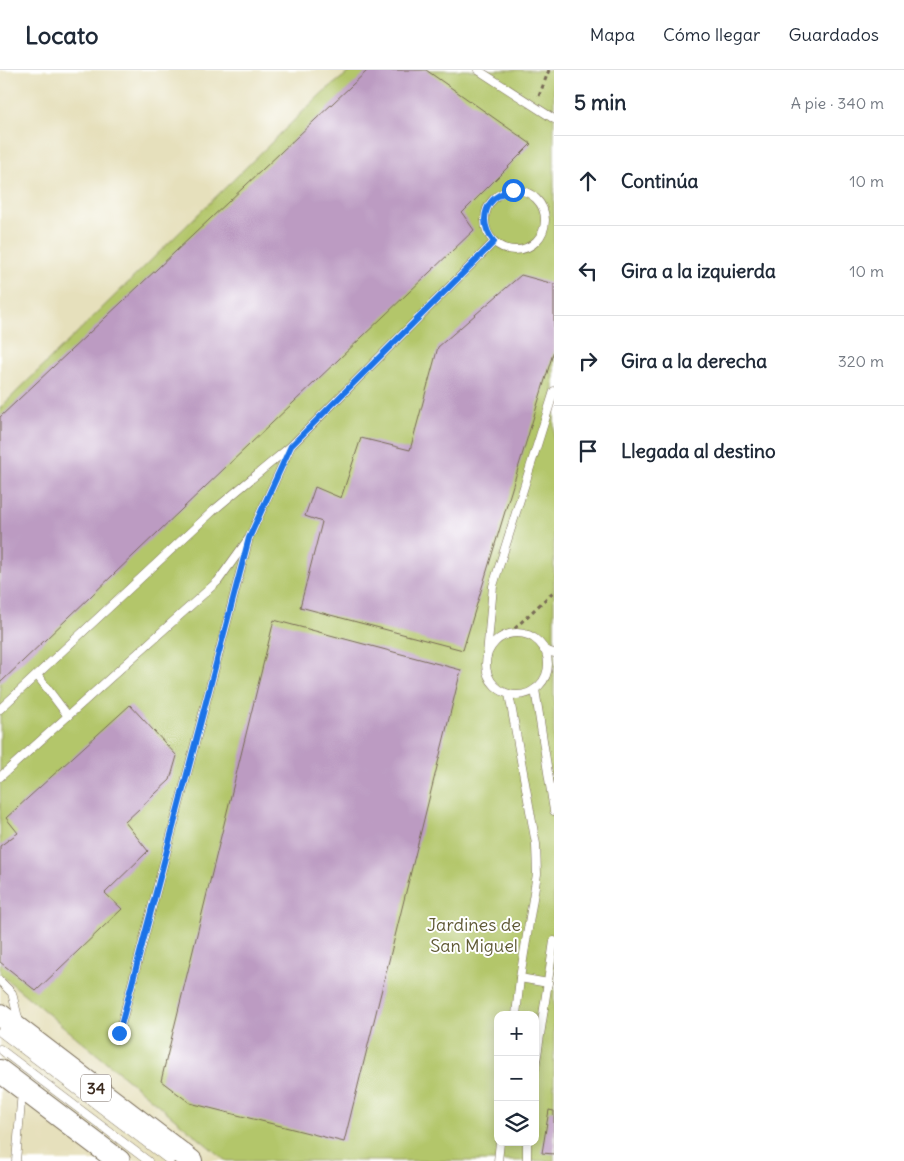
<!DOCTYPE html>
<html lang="es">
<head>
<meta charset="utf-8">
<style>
  body { margin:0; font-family:Delius,sans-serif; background:#f6f6f7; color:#1f2937 }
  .controls { position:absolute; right:15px; bottom:15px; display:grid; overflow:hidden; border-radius:10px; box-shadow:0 2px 12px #0003 }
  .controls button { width:45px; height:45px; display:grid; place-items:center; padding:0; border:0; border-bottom:1px solid #e0e1e3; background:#fff; color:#1f2937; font:25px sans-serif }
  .stop { position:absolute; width:15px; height:15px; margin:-11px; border:4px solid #1a73e8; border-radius:50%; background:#fff }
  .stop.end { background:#1a73e8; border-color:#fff; box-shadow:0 1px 5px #0008 }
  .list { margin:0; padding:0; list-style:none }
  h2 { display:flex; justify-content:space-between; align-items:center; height:65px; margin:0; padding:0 20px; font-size:21px }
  h2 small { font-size:16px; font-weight:400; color:#747a83 }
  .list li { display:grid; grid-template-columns:32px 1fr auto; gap:15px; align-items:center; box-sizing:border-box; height:90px; padding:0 20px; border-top:1px solid #e0e1e3 }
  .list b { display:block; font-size:19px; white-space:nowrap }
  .list em { font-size:16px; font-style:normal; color:#747a83 }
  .icon { flex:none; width:28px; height:28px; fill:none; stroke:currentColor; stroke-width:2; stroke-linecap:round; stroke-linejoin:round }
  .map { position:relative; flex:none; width:554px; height:1091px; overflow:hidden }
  header { display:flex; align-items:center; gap:30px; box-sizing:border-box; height:70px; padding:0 25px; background:#fff; border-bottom:1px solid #e0e1e3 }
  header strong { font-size:24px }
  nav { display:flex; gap:28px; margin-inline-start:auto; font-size:18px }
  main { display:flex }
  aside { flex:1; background:#fff }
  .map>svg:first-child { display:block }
</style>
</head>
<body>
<header>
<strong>Locato</strong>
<nav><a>Mapa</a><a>Cómo llegar</a><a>Guardados</a></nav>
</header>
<main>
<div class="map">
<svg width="554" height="1091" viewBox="0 0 554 1091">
  <rect width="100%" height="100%" fill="#fff"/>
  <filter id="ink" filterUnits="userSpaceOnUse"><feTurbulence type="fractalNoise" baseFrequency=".02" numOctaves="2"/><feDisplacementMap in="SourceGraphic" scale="10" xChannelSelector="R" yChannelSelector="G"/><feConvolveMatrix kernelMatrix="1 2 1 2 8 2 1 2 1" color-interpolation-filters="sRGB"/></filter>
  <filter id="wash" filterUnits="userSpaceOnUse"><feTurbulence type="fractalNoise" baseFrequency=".0096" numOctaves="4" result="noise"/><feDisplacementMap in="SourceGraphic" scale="20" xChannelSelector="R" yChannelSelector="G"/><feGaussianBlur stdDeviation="1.12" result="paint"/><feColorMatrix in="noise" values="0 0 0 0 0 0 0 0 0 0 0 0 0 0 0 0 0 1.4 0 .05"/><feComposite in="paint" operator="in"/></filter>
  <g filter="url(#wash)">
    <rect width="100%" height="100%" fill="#e6e0bc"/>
    <!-- green -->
    <path fill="#b3c66a" stroke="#777844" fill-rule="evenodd" d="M352,0H554V1091H226L0,904V338L322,23ZM498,945H535V1072H498Z"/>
    <g id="blocks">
      <!-- building -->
      <g fill="#bc9bc2">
        <polygon points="368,0 426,0 531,74 462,143 474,160 0,613 0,347"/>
        <polygon points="521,205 554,214 554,280 463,580 300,537 322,452 305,446 315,417 341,428 361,368 410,380 438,277"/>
        <polygon points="274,550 461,600 344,1072 190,1033 161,1011"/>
        <polygon points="130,635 177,686 170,710 125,752 148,781 105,823 122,839 36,921 0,892 0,776 18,763 6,748"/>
        <polygon points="549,1040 554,1041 554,1084 542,1083"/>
      </g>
    </g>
  </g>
  <g filter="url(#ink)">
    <use href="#blocks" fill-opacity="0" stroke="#776a55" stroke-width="1"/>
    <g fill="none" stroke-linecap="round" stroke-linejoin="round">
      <!-- lane casing -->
      <g stroke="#776a55" stroke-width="9">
        <g id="lane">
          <polyline points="478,0 554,49"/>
          <circle cx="515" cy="150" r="30"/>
          <polyline points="291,376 494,172"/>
          <circle cx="517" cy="594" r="31"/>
          <polyline points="544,580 554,583"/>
          <polyline points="487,585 493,516 554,321"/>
          <polyline points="37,605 68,646"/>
          <polyline points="535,619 554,741"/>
          <polyline points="509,624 536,774 537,804 520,908 516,945"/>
          <polyline points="0,639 214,440 291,376 249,468 218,511 0,707"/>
          <polyline points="520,908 548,913"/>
          <polyline points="0,911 12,923 19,952"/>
          <polyline points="0,962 170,1091"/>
          <polyline points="119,963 248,472"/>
          <polyline points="0,979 148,1091"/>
          <polyline points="535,999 554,871"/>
          <polyline points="527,1072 527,1091"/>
          <polyline points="16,1091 22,1021"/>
          <polyline points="498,1091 500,1072"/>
        </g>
      </g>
      <!-- primary casing -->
      <g stroke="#776a55" stroke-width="24">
        <g id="primary">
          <polyline points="0,945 191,1091"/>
          <polyline points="0,1001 119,1091"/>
        </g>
      </g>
      <!-- path -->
      <g stroke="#776a55" stroke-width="3" stroke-dasharray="4 4" stroke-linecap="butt">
        <polyline points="539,26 549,0"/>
        <polyline points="509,564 554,521"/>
      </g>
      <!-- lane -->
      <use href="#lane" stroke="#fff" stroke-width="8"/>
      <!-- primary -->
      <use href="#primary" stroke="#fff" stroke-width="22"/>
    </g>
  </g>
  <g fill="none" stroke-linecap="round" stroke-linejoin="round" filter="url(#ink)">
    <!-- route -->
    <path stroke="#1a73e8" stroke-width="6" d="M119,963L249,468L291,376L494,172C477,150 485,126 513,120"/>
  </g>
  <g text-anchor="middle" stroke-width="4" stroke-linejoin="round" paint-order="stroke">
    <!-- shield labels -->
    <rect fill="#fff" stroke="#766a62" stroke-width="1" x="81" y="1004.5" width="30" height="27" rx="4"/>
    <g font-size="16" font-weight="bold" fill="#3b2a1e">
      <text x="96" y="1024">34</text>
    </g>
    <!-- park labels -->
    <g font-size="18" fill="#5f5935" stroke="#fff">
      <text x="474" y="861">Jardines de<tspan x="474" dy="21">San Miguel</tspan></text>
    </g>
  </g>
</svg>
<div class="controls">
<button>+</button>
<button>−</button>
<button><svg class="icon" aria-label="layers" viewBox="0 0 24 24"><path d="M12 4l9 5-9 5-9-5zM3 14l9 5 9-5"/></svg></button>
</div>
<div class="stop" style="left:513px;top:120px"></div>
<div class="stop end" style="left:119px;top:963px"></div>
</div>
<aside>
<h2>5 min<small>A pie · 340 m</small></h2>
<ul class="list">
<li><svg class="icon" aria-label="ahead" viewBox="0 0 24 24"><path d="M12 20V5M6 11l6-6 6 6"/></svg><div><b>Continúa</b></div><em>10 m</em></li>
<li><svg class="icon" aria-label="left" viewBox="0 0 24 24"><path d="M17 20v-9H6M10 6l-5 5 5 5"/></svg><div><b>Gira a la izquierda</b></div><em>10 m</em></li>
<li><svg class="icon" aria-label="right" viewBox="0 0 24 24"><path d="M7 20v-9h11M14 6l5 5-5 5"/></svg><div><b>Gira a la derecha</b></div><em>320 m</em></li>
<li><svg class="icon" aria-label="arrive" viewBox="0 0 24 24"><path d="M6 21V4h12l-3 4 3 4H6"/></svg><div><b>Llegada al destino</b></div></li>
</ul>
</aside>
</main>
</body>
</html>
